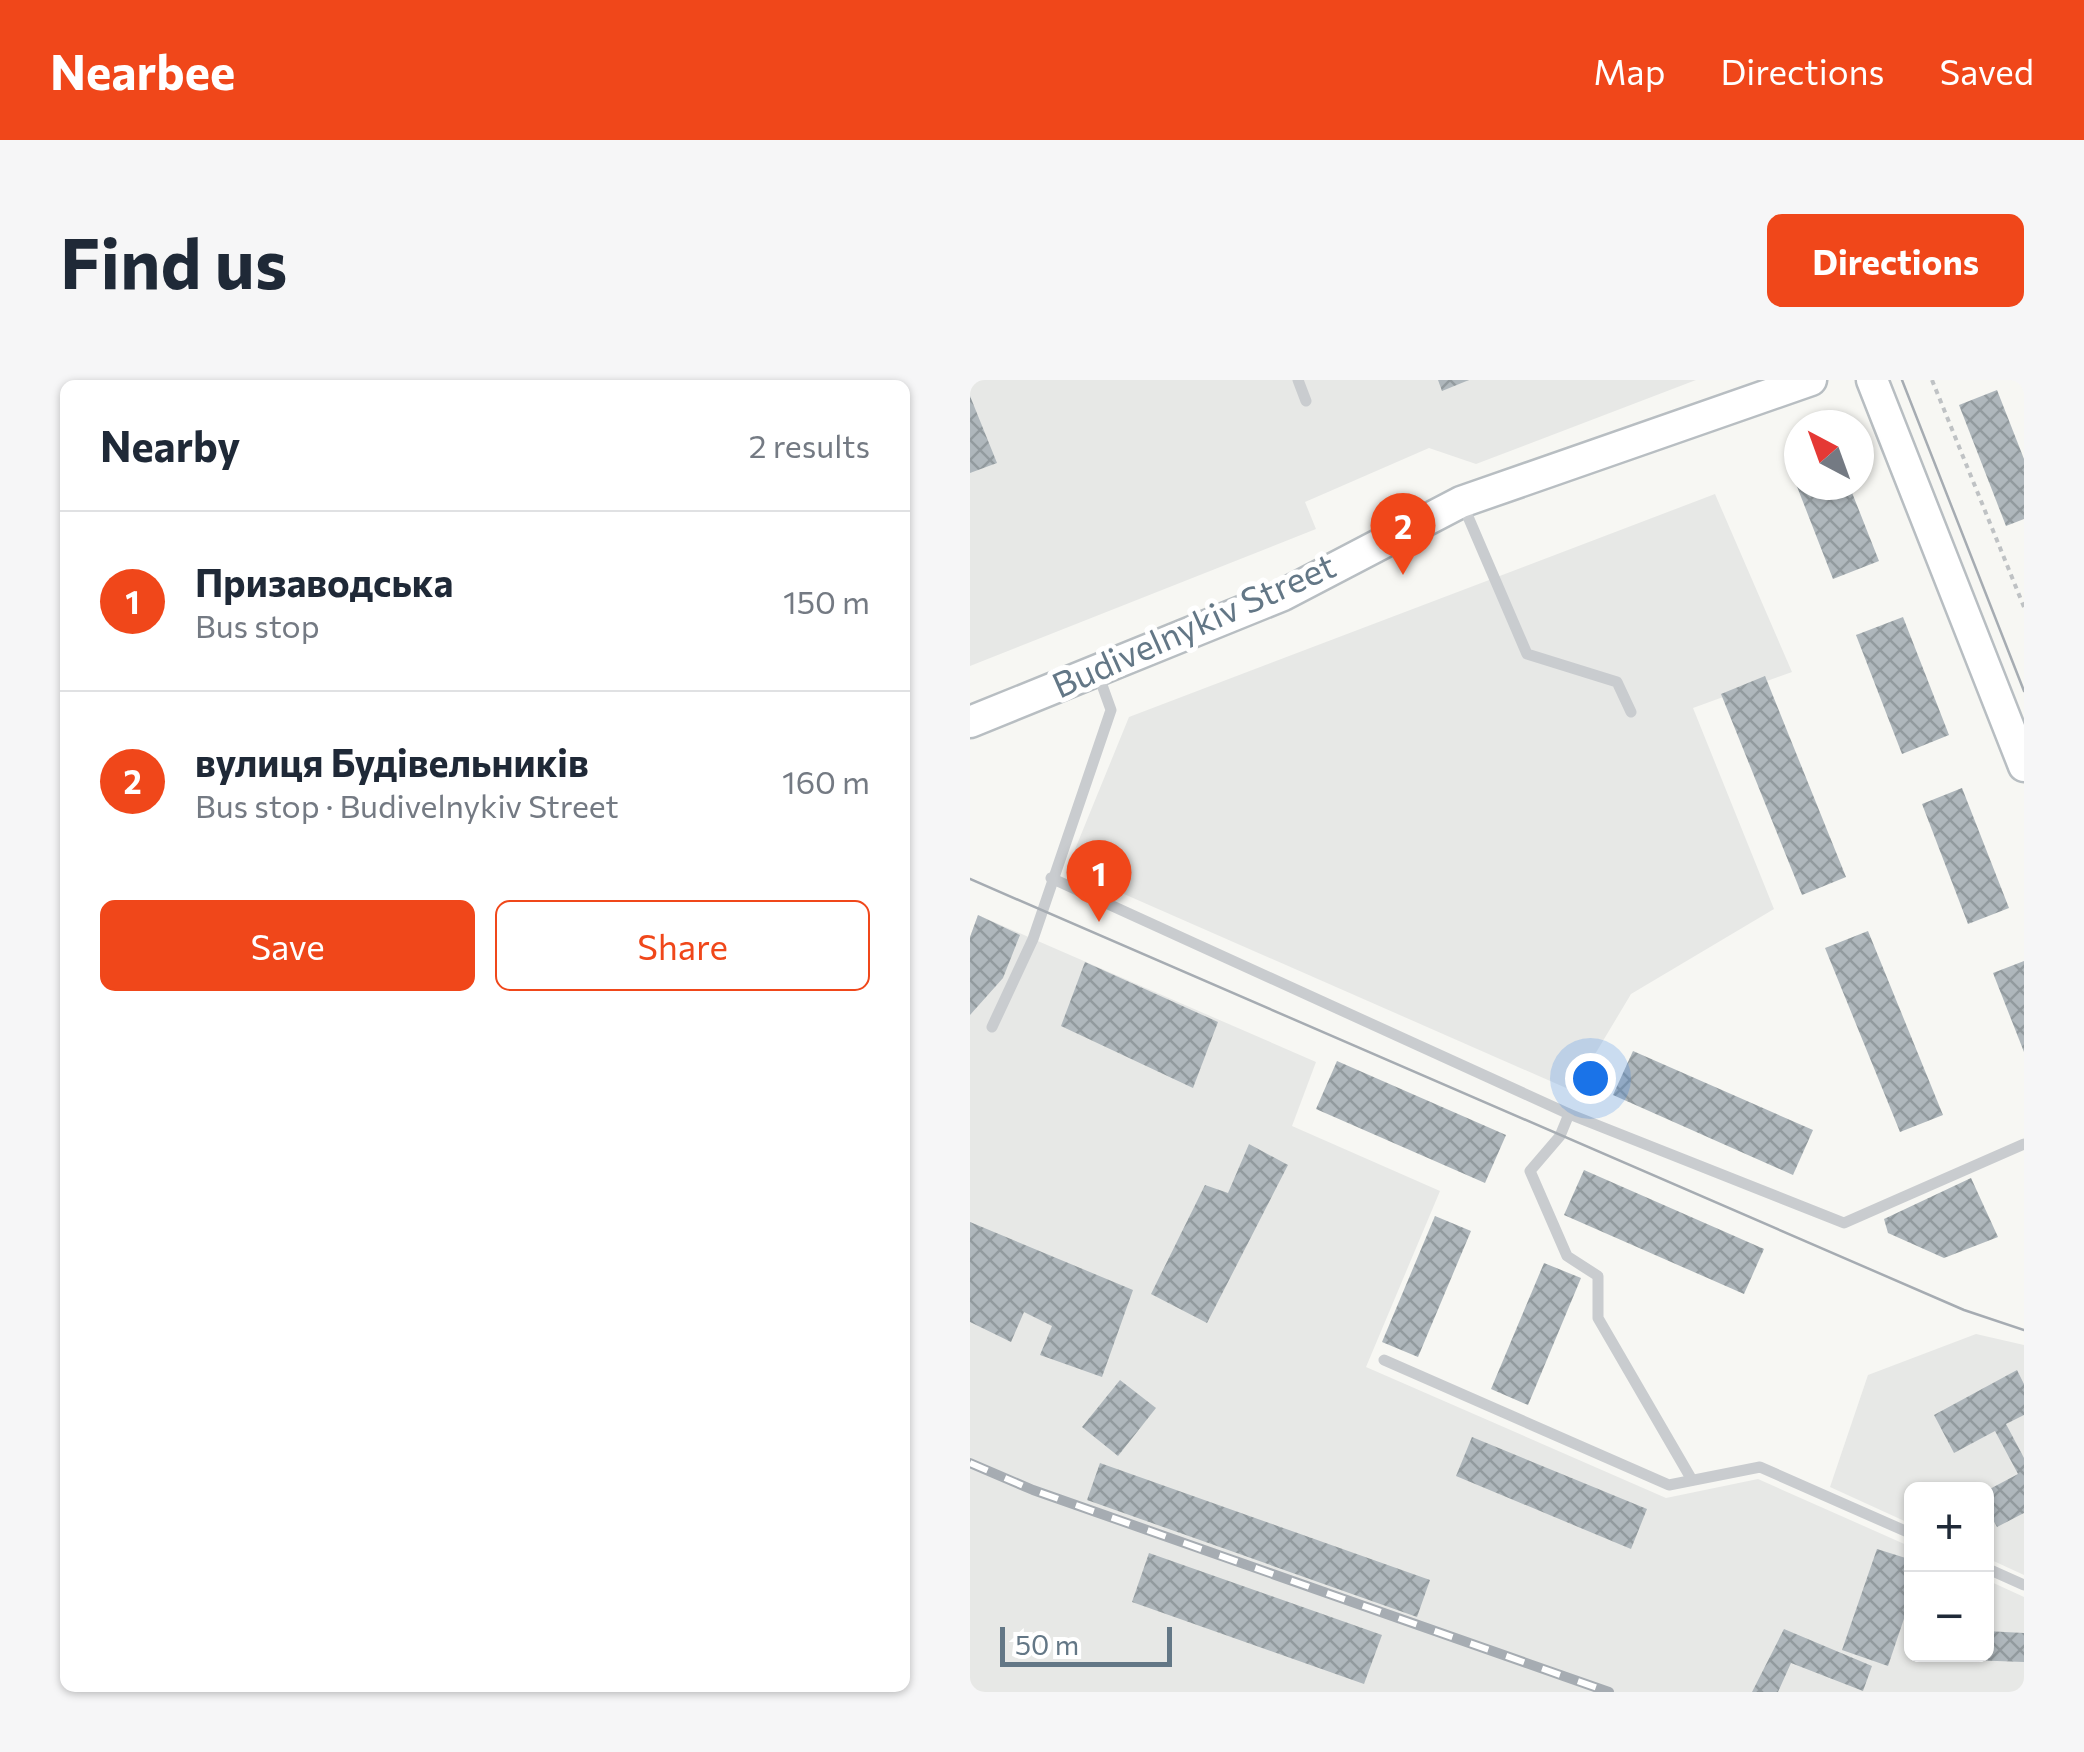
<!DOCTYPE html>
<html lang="en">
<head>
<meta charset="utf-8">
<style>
  body { margin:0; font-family:Commissioner,sans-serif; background:#f6f6f7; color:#1f2937 }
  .controls { position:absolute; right:30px; bottom:30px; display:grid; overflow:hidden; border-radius:15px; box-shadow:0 2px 8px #0004 }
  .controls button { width:90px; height:90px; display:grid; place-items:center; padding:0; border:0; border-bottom:2px solid #e0e1e3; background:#fff; color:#1f2937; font:50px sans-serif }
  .compass { position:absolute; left:814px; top:30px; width:90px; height:90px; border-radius:50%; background:#fff; box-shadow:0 2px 8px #0004; rotate:319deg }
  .scale { position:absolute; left:30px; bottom:25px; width:172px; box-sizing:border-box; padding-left:10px; border:5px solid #637786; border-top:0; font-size:28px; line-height:35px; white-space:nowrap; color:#637786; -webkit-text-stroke:8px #fff; paint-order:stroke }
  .you { position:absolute; left:620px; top:698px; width:35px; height:35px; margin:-25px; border:8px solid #fff; border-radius:50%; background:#1a73e8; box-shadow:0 0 0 15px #1a73e833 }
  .badge { display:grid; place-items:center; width:65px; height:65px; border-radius:50%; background:#f0471a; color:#fff; font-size:32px; font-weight:700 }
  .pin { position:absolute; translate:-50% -82px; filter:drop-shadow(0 2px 5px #0008) }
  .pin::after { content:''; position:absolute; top:52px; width:35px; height:30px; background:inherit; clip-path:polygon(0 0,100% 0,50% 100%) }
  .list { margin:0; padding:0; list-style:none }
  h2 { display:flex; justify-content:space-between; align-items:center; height:130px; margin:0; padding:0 40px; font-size:42px }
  h2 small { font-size:32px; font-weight:400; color:#747a83 }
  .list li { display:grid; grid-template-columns:65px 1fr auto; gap:30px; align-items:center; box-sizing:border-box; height:180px; padding:0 40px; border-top:2px solid #e0e1e3 }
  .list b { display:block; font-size:38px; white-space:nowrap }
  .list p { margin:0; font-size:32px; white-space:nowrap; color:#747a83 }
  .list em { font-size:32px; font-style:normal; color:#747a83 }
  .actions { display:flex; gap:20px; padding:30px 40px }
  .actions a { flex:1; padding:22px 0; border:2px solid #f0471a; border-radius:15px; text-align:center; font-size:35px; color:#f0471a }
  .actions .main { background:#f0471a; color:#fff }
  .map { position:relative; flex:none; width:1054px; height:1312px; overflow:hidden; border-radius:15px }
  header { display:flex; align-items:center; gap:60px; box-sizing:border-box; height:140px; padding:0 50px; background:#f0471a; color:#fff }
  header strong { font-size:48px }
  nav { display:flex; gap:55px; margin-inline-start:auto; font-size:35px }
  .intro { display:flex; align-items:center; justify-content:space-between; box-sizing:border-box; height:240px; padding:0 60px }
  h1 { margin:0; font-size:70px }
  .button { padding:25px 45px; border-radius:15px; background:#f0471a; color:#fff; font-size:35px; font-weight:700 }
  main { display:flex; gap:60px; padding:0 60px }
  aside { flex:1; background:#fff; border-radius:15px; box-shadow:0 2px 8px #0004 }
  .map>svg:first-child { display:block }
</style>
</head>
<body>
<header>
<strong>Nearbee</strong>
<nav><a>Map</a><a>Directions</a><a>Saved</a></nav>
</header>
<div class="intro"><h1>Find us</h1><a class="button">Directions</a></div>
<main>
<aside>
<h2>Nearby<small>2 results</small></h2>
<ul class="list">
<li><span class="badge">1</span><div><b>Призаводська</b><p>Bus stop</p></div><em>150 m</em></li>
<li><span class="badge">2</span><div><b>вулиця Будівельників</b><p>Bus stop · Budivelnykiv Street</p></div><em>160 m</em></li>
</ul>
<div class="actions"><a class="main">Save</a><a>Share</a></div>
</aside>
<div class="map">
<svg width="1054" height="1312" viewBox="0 0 1054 1312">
  <defs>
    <pattern id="building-cross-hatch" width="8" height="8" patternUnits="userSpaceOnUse" patternTransform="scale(2.5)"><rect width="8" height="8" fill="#afb7bc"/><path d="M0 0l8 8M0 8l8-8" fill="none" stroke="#929a9e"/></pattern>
  </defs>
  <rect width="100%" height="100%" fill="#f7f7f3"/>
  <!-- built -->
  <g fill="#e7e8e6">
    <polygon points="0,0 726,0 506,84 459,68 335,122 346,149 0,286"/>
    <polygon points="745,114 822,292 723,328 804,529 661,614 603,711 97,489 159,337"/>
    <polygon points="8,535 346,682 322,746 470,811 396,987 696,1118 788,1099 941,1167 942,1274 1016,1274 1017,1200 1054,1217 1054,1312 0,1312 0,557"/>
    <polygon points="1006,954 1054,965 1054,1195 1017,1178 1016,1110 942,1110 941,1144 860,1107 898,995"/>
  </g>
  <!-- building -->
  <g fill="url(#building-cross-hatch)">
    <polygon points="468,0 499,0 472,11"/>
    <polygon points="1027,10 1054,79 1054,139 1036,146 989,25"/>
    <polygon points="0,16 27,83 0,93"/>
    <polygon points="829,82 829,105 879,105 909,181 863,199 819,86"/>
    <polygon points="933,237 979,355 932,374 886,255"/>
    <polygon points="795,296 876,497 832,515 751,314"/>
    <polygon points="992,408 1039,528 998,544 952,424"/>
    <polygon points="8,535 50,555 33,598 0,635 0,557"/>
    <polygon points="898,551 973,735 930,752 855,568"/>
    <polygon points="1054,581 1054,672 1023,593"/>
    <polygon points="115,582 248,642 223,708 91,646"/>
    <polygon points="663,671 843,750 823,795 643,715"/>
    <polygon points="367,681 536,755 515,803 346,729"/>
    <polygon points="279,764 318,785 237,943 181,914 235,805 258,813"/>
    <polygon points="614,790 794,869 774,914 594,835"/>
    <polygon points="1001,798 1028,857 974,878 918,853 914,839"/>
    <polygon points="465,836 501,851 448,977 412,962"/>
    <polygon points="0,842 163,910 132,997 70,975 82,946 54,932 41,962 0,942"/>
    <polygon points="574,883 611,898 558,1025 521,1009"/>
    <polygon points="1047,990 1054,1004 1054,1035 1036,1044 1054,1078 1054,1133 1027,1147 1016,1127 1016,1111 1048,1094 1025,1051 984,1073 964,1035"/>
    <polygon points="150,1000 186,1028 148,1076 112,1047"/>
    <polygon points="502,1057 677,1129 661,1169 486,1096"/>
    <polygon points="130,1083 460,1200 447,1237 117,1120"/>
    <polygon points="907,1169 942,1180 942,1215 918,1286 872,1270"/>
    <polygon points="179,1173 412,1255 394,1304 162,1222"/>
    <polygon points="814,1249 902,1286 893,1311 821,1283 808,1312 782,1312"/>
    <polygon points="1016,1251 1054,1253 1054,1282 972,1279 972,1274 1016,1274"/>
  </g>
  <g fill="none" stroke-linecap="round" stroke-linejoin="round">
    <!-- secondary casing -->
    <g stroke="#b8bec2" stroke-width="35">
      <g id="secondary">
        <polyline points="902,0 1054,386"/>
        <polyline points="0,342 313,215 491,122 841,0"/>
      </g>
    </g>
    <!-- path -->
    <polyline stroke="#bfc2c4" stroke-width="4" stroke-dasharray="5 5" stroke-linecap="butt" points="962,0 1054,227"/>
    <!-- lane -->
    <g stroke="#c9cccf" stroke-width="11">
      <polyline points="328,0 336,21"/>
      <polyline points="493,125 557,274 647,302 661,332"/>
      <polyline points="81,498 599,734 874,843 1054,764"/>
      <polyline points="22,647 63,559 141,330 127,291"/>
      <polyline points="599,734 590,756 560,791 597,876 628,896 628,938 722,1100"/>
      <polyline points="414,980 699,1105 790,1087 942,1154"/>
      <polyline points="1016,1188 1054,1205"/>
    </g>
    <!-- secondary -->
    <use href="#secondary" stroke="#fff" stroke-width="30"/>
    <!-- tram -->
    <g stroke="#a6acb2" stroke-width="2.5">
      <polyline points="932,0 1054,311"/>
      <polyline points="0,499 994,930 1054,950"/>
    </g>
    <!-- rail casing -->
    <g stroke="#a6acb2" stroke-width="10">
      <polyline id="rail" points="0,1083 63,1110 639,1312"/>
    </g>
    <!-- rail -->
    <use href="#rail" stroke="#fff" stroke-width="6" stroke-dasharray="19" stroke-linecap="butt"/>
  </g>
  <g text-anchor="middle" stroke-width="10" stroke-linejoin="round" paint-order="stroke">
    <!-- street labels -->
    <g font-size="35" fill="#637786" stroke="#fff">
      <text transform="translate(224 246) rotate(-24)" y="12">Budivelnykiv Street</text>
    </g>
  </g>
</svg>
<div class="controls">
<button>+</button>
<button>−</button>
</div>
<svg class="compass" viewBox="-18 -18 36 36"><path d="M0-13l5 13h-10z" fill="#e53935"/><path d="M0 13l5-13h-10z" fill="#747a83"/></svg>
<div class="scale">50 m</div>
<div class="you"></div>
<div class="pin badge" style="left:129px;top:542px">1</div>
<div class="pin badge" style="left:433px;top:195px">2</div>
</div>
</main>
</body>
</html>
